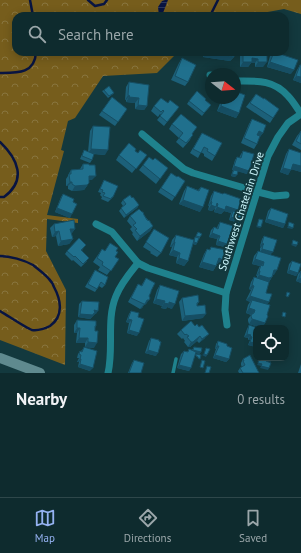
<!DOCTYPE html>
<html lang="en">
<head>
<meta charset="utf-8">
<style>
  body { margin:0; font-family:"PT Sans",sans-serif; background:#1c373a; color:#f1f3f6 }
  .controls { position:absolute; right:12px; bottom:12px; display:grid; overflow:hidden; border-radius:8px; box-shadow:0 2px 10px #0003 }
  .controls button { width:36px; height:36px; display:grid; place-items:center; padding:0; border:0; border-bottom:1px solid #2e474a; background:#0e2b2e; color:#f1f3f6; font:20px sans-serif }
  .compass { position:absolute; left:205px; top:68px; width:36px; height:36px; border-radius:50%; background:#0e2b2e; box-shadow:0 2px 10px #0003; rotate:107deg }
  .list { margin:0; padding:0; list-style:none }
  h2 { display:flex; justify-content:space-between; align-items:center; height:52px; margin:0; padding:0 16px; font-size:17px }
  h2 small { font-size:13px; font-weight:400; color:#9ba7aa }
  .icon { flex:none; width:22px; height:22px; fill:none; stroke:currentColor; stroke-width:2; stroke-linecap:round; stroke-linejoin:round }
  .map { position:relative; flex:none; width:301px; height:373px; overflow:hidden }
  .search { position:absolute; background:#0e2b2e; box-shadow:0 2px 10px #0003; left:12px; right:12px; top:12px; height:44px; display:flex; align-items:center; gap:10px; box-sizing:border-box; padding:0 14px; border-radius:12px; color:#9ba7aa; font-size:15px }
  .sheet { height:124px; background:#0e2b2e }
  nav { display:flex; justify-content:space-around; align-items:center; box-sizing:border-box; height:56px; border-top:1px solid #2e474a; background:#0e2b2e; font-size:11px; color:#9ba7aa }
  nav a { display:grid; justify-items:center; gap:2px }
  nav .on { color:#95b2f1 }
  .map>svg:first-child { display:block }
</style>
</head>
<body>
<div class="map">
<svg width="301" height="373" viewBox="0 0 301 373">
  <defs>
    <pattern id="forest-crowns" width="20" height="18" patternUnits="userSpaceOnUse"><rect width="20" height="18" fill="#765d1c"/><path d="M2 6a3 3 0 1 1 6 0M12 15a3 3 0 1 1 6 0" fill="none" stroke="#88753e"/></pattern>
    <pattern id="water-rules" width="6" height="5" patternUnits="userSpaceOnUse"><rect width="6" height="5" fill="#081441"/><path d="M0 2.5h6" fill="none" stroke="#2b375d"/></pattern>
  </defs>
  <rect width="100%" height="100%" fill="#13393e"/>
  <!-- forest -->
  <polygon fill="url(#forest-crowns)" points="0,0 301,0 301,14 284,9 245,16 16,16 16,52 178,52 157,73 103,76 75,118 68,121 61,150 64,151 47,215 78,219 78,223 47,219 46,251 66,290 65,365 0,340"/>
  <!-- water -->
  <polygon fill="url(#water-rules)" points="165,0 168,0 163,13 164,16 159,16 158,7 162,1"/>
  <g fill="none" stroke-linecap="round" stroke-linejoin="round">
    <!-- stream -->
    <g stroke="#081441" stroke-width="2.5">
      <polyline points="30,0 33,16"/>
      <polyline points="88,0 95,6 104,4 107,0"/>
      <polyline points="210,16 218,0"/>
      <path d="M0,73C17,73 35,74 36,52"/>
      <path d="M0,142C18,159 27,180 4,197H0"/>
      <path d="M0,256C10,256 24,260 33,265C38,269 45,274 49,279C51,281 53,284 54,287C61,300 64,316 50,326C44,329 39,331 32,330C26,328 7,315 0,311"/>
    </g>
    <!-- lane -->
    <polyline stroke="#1f828d" stroke-width="3.5" points="173,373 176,359"/>
    <!-- street -->
    <g stroke="#1f828d" stroke-width="7">
      <polyline points="210,75 211,75"/>
      <path d="M235,81C255,81 273,79 288,96C293,101 297,108 301,114"/>
      <polyline points="142,134 184,169 193,173 258,192 274,196 286,195"/>
      <polyline points="96,224 112,232 138,263 148,268 226,293"/>
      <polyline points="227,325 225,310 226,293 268,156 278,137 288,123 301,114"/>
      <path d="M108,373C114,348 106,320 116,296C121,283 130,273 138,263"/>
    </g>
    <!-- secondary -->
    <polyline stroke="#5f8a8f" stroke-width="10" points="0,358 40,373"/>
  </g>
  <!-- wall -->
  <g fill="#1c6079">
    <polygon points="204,52 234,52 234,57 230,61 203,57"/>
    <polygon points="240,52 267,52 263,67 255,67 255,63 251,63 248,67 240,67"/>
    <polygon points="273,52 291,74 267,67 270,56"/>
    <polygon points="182,58 188,82 185,86 171,80 179,63"/>
    <polygon points="300,65 301,65 301,83 293,80 297,70"/>
    <polygon points="129,82 147,106 144,110 135,109 135,103 126,102 126,100 125,100 126,87"/>
    <polygon points="104,90 113,94 108,98 102,91"/>
    <polygon points="237,92 239,113 236,118 217,111 222,98 231,98 230,99 232,100 233,98 235,98 235,94"/>
    <polygon points="256,94 279,109 270,123 246,107"/>
    <polygon points="112,97 127,109 115,126 99,115"/>
    <polygon points="205,100 211,105 202,116 187,104 189,101"/>
    <polygon points="168,103 179,107 164,126 157,120 161,115 160,114 158,117 151,111 154,106"/>
    <polygon points="252,119 263,133 260,136 257,144 254,149 241,143 249,124"/>
    <polygon points="172,124 192,134 190,140 183,148 176,142 179,138 169,129"/>
    <polygon points="93,126 105,155 93,154 92,160 90,163 80,159 84,150 88,152 90,131"/>
    <polygon points="301,131 301,150 292,145 297,136"/>
    <polygon points="202,133 215,156 212,161 204,156 204,154 201,152 198,158 190,153"/>
    <polygon points="289,149 301,153 301,172 291,169 288,175 280,172 286,154"/>
    <polygon points="135,151 138,153 147,155 132,173 116,160 119,155"/>
    <polygon points="243,151 247,174 238,171 235,177 231,176 233,170 232,170 235,160 237,157 239,158 241,154"/>
    <polygon points="153,160 168,168 156,184 139,170 143,165"/>
    <polygon points="83,164 92,180 89,180 89,183 84,190 72,191 68,189 68,186 66,186 66,179 68,176 68,175 71,170 80,169"/>
    <polygon points="171,173 177,177 185,181 172,201 158,192"/>
    <polygon points="104,180 113,197 108,202 101,199 102,197 100,195 101,193 98,192"/>
    <polygon points="187,186 198,190 201,187 200,212 179,204 184,191"/>
    <polygon points="214,191 238,210 236,212 239,223 229,220 231,213 224,211 221,214 214,212 215,208 212,211 208,210 209,206 208,206 211,196"/>
    <polygon points="63,194 73,202 70,218 55,212 61,197"/>
    <polygon points="132,198 139,205 137,208 124,218 119,211 123,206 121,203 123,200"/>
    <polygon points="271,208 285,224 283,228 265,222 268,211"/>
    <polygon points="144,215 153,226 150,231 137,241 132,234 133,233 130,229 132,227 127,221 130,216"/>
    <polygon points="220,222 227,244 225,247 216,245 217,239 209,237 211,230 214,227 217,228 218,225"/>
    <polygon points="54,224 75,229 71,234 73,239 69,244 58,246 56,236 52,237 50,228"/>
    <polygon points="154,229 161,253 157,257 150,253 151,252 143,247"/>
    <polygon points="198,232 200,237 199,239 198,239 196,245 193,244 188,261 184,266 176,263 177,257 169,255 172,247 170,247 172,240 176,235 194,240"/>
    <polygon points="264,236 271,255 274,275 273,275 272,277 269,282 266,293 267,305 265,323 262,328 249,324 248,321 248,319 251,315 246,313 248,305 250,302 246,300 251,290 249,289 251,282 254,277 257,278 257,276 256,276 258,270 260,266 252,264 254,256 258,251 260,252 260,248 261,247 260,246 262,239"/>
    <polygon points="86,245 82,250 87,261 81,267 73,260 72,261 65,254 67,251"/>
    <polygon points="211,247 220,264 217,264 216,266 213,271 199,267 204,254 207,249 209,250"/>
    <polygon points="102,249 105,251 116,251 115,257 119,259 107,275 98,270 100,267 93,262"/>
    <polygon points="292,261 298,273 296,276 287,273 289,264"/>
    <polygon points="95,270 105,285 102,288 99,286 95,292 85,287"/>
    <polygon points="301,271 301,283 296,281 298,274"/>
    <polygon points="146,278 151,291 146,304 144,305 142,308 140,309 128,302 138,284 141,286"/>
    <polygon points="160,285 172,309 167,307 166,309 161,308 162,306 153,303 157,290"/>
    <polygon points="182,298 199,302 197,305 203,318 182,321 179,302"/>
    <polygon points="82,301 96,314 95,314 90,319 78,317 79,304"/>
    <polygon points="131,311 137,336 127,333 129,323 126,322 129,314"/>
    <polygon points="77,320 96,326 95,328 94,348 85,347 90,371 78,367 79,362 77,362 79,358 77,358 78,354 80,351 81,351 85,347 85,343 76,343 77,333 74,333 74,325"/>
    <polygon points="249,325 256,328 256,347 248,345 250,340 248,340 248,338 244,337 247,329"/>
    <polygon points="195,326 205,338 199,343 197,341 190,347 188,347 184,342 185,341 183,338 182,339 177,334 181,330"/>
    <polygon points="151,338 156,356 145,353 149,341"/>
    <polygon points="218,341 227,346 229,359 226,362 213,358 216,349 215,349 216,344"/>
    <polygon points="194,347 201,352 199,354 196,353 189,371 177,368 181,354 184,351 187,352 189,349 192,350"/>
    <polygon points="243,359 259,373 239,373 238,371 240,368 242,367 241,365 241,363"/>
    <polygon points="134,360 141,373 128,373 132,363"/>
    <polygon points="301,364 301,373 298,373"/>
  </g>
  <!-- shaded-wall -->
  <g fill="#164e63">
    <polygon points="207,52 234,57 230,61 203,57"/>
    <polygon points="252,58 258,59 255,63 251,63 248,67 240,67 243,62"/>
    <polygon points="258,62 267,62 263,67 255,67"/>
    <polygon points="270,62 294,70 291,74 267,67"/>
    <polygon points="296,76 301,77 301,83 293,80"/>
    <polygon points="128,95 130,96 126,100 125,100"/>
    <polygon points="129,97 139,98 135,103 126,102"/>
    <polygon points="138,105 147,106 144,110 135,109"/>
    <polygon points="221,106 239,113 236,118 217,111"/>
    <polygon points="259,131 263,133 260,137 255,136"/>
    <polygon points="91,149 108,150 105,155 88,153"/>
    <polygon points="293,164 301,166 301,172 290,169"/>
    <polygon points="234,166 249,171 247,174 232,170"/>
    <polygon points="283,168 291,170 288,175 280,172"/>
    <polygon points="232,174 237,175 235,177 231,176"/>
    <polygon points="89,176 96,176 92,180 86,180"/>
    <polygon points="70,182 72,182 68,186 66,186"/>
    <polygon points="89,183 84,190 72,191 75,186"/>
    <polygon points="183,200 203,207 200,212 179,204"/>
    <polygon points="211,201 212,202 209,206 208,206"/>
    <polygon points="217,203 218,204 212,211 208,210 211,205"/>
    <polygon points="139,205 137,208 124,218 126,215"/>
    <polygon points="226,206 238,210 235,214 233,211 231,213 224,211 221,214 214,212 217,207"/>
    <polygon points="57,208 72,214 70,218 55,212"/>
    <polygon points="231,217 241,220 239,223 229,220"/>
    <polygon points="267,219 285,224 283,228 265,222"/>
    <polygon points="153,226 150,231 137,241 140,236"/>
    <polygon points="257,226 261,227 260,228 256,227"/>
    <polygon points="288,226 293,228 292,229 287,228"/>
    <polygon points="70,229 75,229 72,233 67,234"/>
    <polygon points="59,231 56,236 52,237 55,232"/>
    <polygon points="212,233 220,236 217,239 209,237"/>
    <polygon points="73,239 69,244 58,246 61,241"/>
    <polygon points="218,241 227,244 225,247 216,245"/>
    <polygon points="174,242 175,242 172,247 170,247"/>
    <polygon points="194,242 197,243 196,245 193,244"/>
    <polygon points="262,243 264,244 262,247 260,246"/>
    <polygon points="292,244 297,245 296,247 291,245"/>
    <polygon points="262,249 273,252 270,255 260,252"/>
    <polygon points="173,250 180,253 177,257 169,255"/>
    <polygon points="179,258 188,261 184,266 176,263"/>
    <polygon points="219,258 223,260 220,264 216,263"/>
    <polygon points="255,259 264,262 261,267 261,265 260,266 252,264"/>
    <polygon points="202,262 216,266 213,271 199,267"/>
    <polygon points="274,270 277,270 274,275 271,274"/>
    <polygon points="289,270 298,273 296,276 287,273"/>
    <polygon points="259,271 260,271 257,276 256,276"/>
    <polygon points="259,275 272,277 269,282 256,280"/>
    <polygon points="299,278 301,279 301,283 296,281"/>
    <polygon points="252,285 254,286 251,290 249,289"/>
    <polygon points="250,296 269,302 266,307 252,300 250,302 246,300"/>
    <polygon points="156,299 165,301 162,306 153,303"/>
    <polygon points="147,300 149,300 146,304 144,305 142,308 140,309"/>
    <polygon points="169,302 175,304 172,309 167,307 166,309 161,308 164,303"/>
    <polygon points="249,308 255,310 252,315 246,313"/>
    <polygon points="94,310 98,311 96,314 95,314 90,319 78,317 80,314"/>
    <polygon points="206,314 203,318 182,321 185,316"/>
    <polygon points="128,319 132,320 129,323 126,322"/>
    <polygon points="252,319 265,323 262,328 249,324"/>
    <polygon points="77,328 80,328 77,333 74,333"/>
    <polygon points="129,330 139,333 137,336 127,333"/>
    <polygon points="209,334 205,338 199,343 202,339"/>
    <polygon points="247,334 251,335 248,338 244,337"/>
    <polygon points="200,336 197,341 190,347 188,347 191,342"/>
    <polygon points="250,336 252,337 250,340 248,340"/>
    <polygon points="79,338 88,338 85,343 76,343"/>
    <polygon points="88,342 97,343 94,348 85,347"/>
    <polygon points="250,342 256,343 256,347 248,345"/>
    <polygon points="217,346 219,346 216,349 215,349"/>
    <polygon points="148,350 158,353 156,356 145,353"/>
    <polygon points="193,350 201,352 199,354 192,352"/>
    <polygon points="204,354 207,355 206,357 202,355"/>
    <polygon points="215,355 229,359 226,362 213,358"/>
    <polygon points="80,359 81,359 79,362 77,362"/>
    <polygon points="258,363 262,364 261,366 257,365"/>
    <polygon points="80,364 93,368 90,371 78,367"/>
    <polygon points="179,365 191,368 189,371 177,368"/>
    <polygon points="261,366 269,368 268,370 260,368"/>
  </g>
  <!-- building -->
  <g fill="#20708d" stroke="#164e63">
    <polygon points="207,52 234,52 234,57"/>
    <polygon points="243,52 267,52 267,62 258,62 258,59 252,58 252,62 243,62"/>
    <polygon points="274,52 298,60 294,70 270,62"/>
    <polygon points="182,58 196,65 188,82 175,76"/>
    <polygon points="300,65 301,65 301,77 296,76"/>
    <polygon points="129,82 149,85 147,106 138,105 139,98 129,97 130,96 128,95"/>
    <polygon points="109,86 114,93 109,96 104,90"/>
    <polygon points="197,91 206,99 205,100 211,105 204,113 189,101"/>
    <polygon points="237,92 245,95 239,113 221,106 223,98 231,98 230,99 234,100"/>
    <polygon points="256,94 264,99 264,98 279,109 273,118 250,103"/>
    <polygon points="112,97 127,109 118,122 102,111"/>
    <polygon points="161,98 168,103 170,100 179,107 167,122 160,116 164,111 163,110 161,112 154,106"/>
    <polygon points="181,114 197,127 192,134 193,135 186,143 179,138 183,133 172,124"/>
    <polygon points="252,119 266,125 263,133 259,131 257,135 260,136 257,144 244,138"/>
    <polygon points="93,126 110,127 108,150 91,149"/>
    <polygon points="301,131 301,144 296,141"/>
    <polygon points="202,133 222,143 215,156 207,151 208,149 204,147 201,153 193,149"/>
    <polygon points="129,143 136,149 135,151 138,153 140,150 147,155 136,169 119,155"/>
    <polygon points="289,149 301,153 301,166 293,164 291,170 283,168"/>
    <polygon points="84,150 94,154 92,160 82,156"/>
    <polygon points="243,151 254,154 249,171 234,166 237,157 241,158"/>
    <polygon points="149,157 153,160 155,158 168,168 160,179 143,165"/>
    <polygon points="83,164 89,164 89,165 95,165 96,176 89,176 89,183 87,185 75,186 72,184 72,182 70,182 69,174 71,174 71,170 83,169"/>
    <polygon points="234,170 238,171 237,175 232,174"/>
    <polygon points="171,173 177,177 178,176 185,181 175,197 161,188"/>
    <polygon points="104,180 118,186 113,197 112,197 111,199 103,196 105,193 102,192 103,190 100,189"/>
    <polygon points="187,186 199,191 201,187 209,190 203,207 183,200"/>
    <polygon points="214,191 223,194 224,193 241,199 238,210 226,206 225,210 217,207 218,204 217,203 216,207 211,205 212,202 211,201"/>
    <polygon points="63,194 74,199 73,202 77,204 72,214 57,208"/>
    <polygon points="130,195 132,198 133,197 139,205 126,215 121,208 126,204 123,200"/>
    <polygon points="271,208 288,214 285,224 267,219"/>
    <polygon points="139,209 142,212 143,212 144,215 147,220 150,221 150,222 153,226 140,236 135,230 137,229 133,225 136,223 130,216"/>
    <polygon points="233,211 243,214 241,220 231,217"/>
    <polygon points="259,219 263,220 261,227 257,226"/>
    <polygon points="74,220 75,229 70,229 73,239 61,241 59,231 55,232 54,224"/>
    <polygon points="220,222 233,226 227,244 218,241 220,236 212,233 214,227 218,229"/>
    <polygon points="289,222 294,224 293,228 288,226"/>
    <polygon points="154,229 169,238 161,253 154,248 146,242"/>
    <polygon points="198,232 202,234 200,237 196,236"/>
    <polygon points="176,235 194,240 188,261 179,258 180,253 173,250 175,242 174,242"/>
    <polygon points="264,236 277,240 273,252 262,249 263,245 264,244 262,243"/>
    <polygon points="195,237 199,238 197,243 194,242"/>
    <polygon points="79,238 86,245 81,250 89,258 83,264 75,256 74,257 67,251"/>
    <polygon points="293,240 298,242 297,245 292,244"/>
    <polygon points="110,243 118,248 116,251 118,252 115,257 119,259 111,271 102,265 103,262 97,258 102,249 105,251"/>
    <polygon points="211,247 226,250 223,260 219,258 216,266 202,262 207,249 210,250"/>
    <polygon points="258,251 281,258 277,270 274,270 272,277 269,278 259,275 260,271 259,271 261,265 263,266 264,262 255,259"/>
    <polygon points="292,261 301,264 298,273 289,270"/>
    <polygon points="95,270 108,277 105,285 101,282 97,289 88,284"/>
    <polygon points="301,271 301,279 299,278"/>
    <polygon points="254,277 269,282 266,293 272,294 269,302 250,296 254,286 252,285"/>
    <polygon points="146,278 155,283 151,291 151,292 149,296 150,298 149,300 147,300 145,304 144,304 131,298 138,284 142,286"/>
    <polygon points="160,285 179,291 175,304 169,302 169,304 164,303 165,301 156,299"/>
    <polygon points="287,292 290,293 288,297 286,296"/>
    <polygon points="198,295 199,302 197,303 197,306 205,305 206,314 185,316 182,298"/>
    <polygon points="252,300 270,305 267,315 268,316 265,323 252,319 251,316 252,314 254,313 255,310 249,308"/>
    <polygon points="82,301 99,302 98,311 94,310 95,313 93,314 93,315 80,314"/>
    <polygon points="131,311 139,313 138,317 144,319 139,333 129,330 132,320 128,319"/>
    <polygon points="283,312 286,313 285,317 282,316"/>
    <polygon points="77,320 96,321 96,326 95,326 95,331 98,331 97,343 88,342 88,338 79,338 80,328 77,328"/>
    <polygon points="191,321 195,326 197,324 199,327 202,325 209,334 202,339 200,336 193,342 191,342 187,337 189,336 186,334 185,335 181,330"/>
    <polygon points="249,325 258,328 256,328 256,343 250,342 252,337 250,336 251,335 247,334"/>
    <polygon points="151,338 159,340 159,341 161,342 158,353 148,350"/>
    <polygon points="218,341 227,344 227,346 232,348 229,359 215,355 219,346 217,346"/>
    <polygon points="84,347 97,351 93,368 80,364 81,359 80,359 81,355 79,354 80,351 82,352"/>
    <polygon points="194,347 202,348 201,352 193,350"/>
    <polygon points="206,348 210,349 207,355 204,354"/>
    <polygon points="189,349 196,352 191,368 179,365 184,351 188,352"/>
    <polygon points="196,354 201,355 200,359 198,358 198,357 196,356"/>
    <polygon points="250,355 259,373 243,373 240,368 245,365 243,361 244,361 243,359"/>
    <polygon points="263,358 267,359 266,361 271,363 269,368 261,366 262,364 258,363 259,359 263,360"/>
    <polygon points="269,358 272,358 271,361 268,361"/>
    <polygon points="134,360 144,363 141,373 129,373"/>
    <polygon points="202,360 205,361 203,368 200,367"/>
    <polygon points="207,366 211,367 209,373 205,373"/>
  </g>
  <g text-anchor="middle" stroke-width="4" stroke-linejoin="round" paint-order="stroke">
    <!-- street labels -->
    <g font-size="11" fill="#cdf7fd" stroke="#13393e">
      <text transform="translate(241 211) rotate(-72)" y="4">Southwest Chatelain Drive</text>
    </g>
  </g>
</svg>
<div class="controls">
<button><svg class="icon" aria-label="locate" viewBox="0 0 24 24"><circle cx="12" cy="12" r="6"/><path d="M12 2v4M12 18v4M2 12h4M18 12h4"/></svg></button>
</div>
<svg class="compass" viewBox="-18 -18 36 36"><path d="M0-13l5 13h-10z" fill="#e53935"/><path d="M0 13l5-13h-10z" fill="#9ba7aa"/></svg>
<div class="search"><svg class="icon" aria-label="search" viewBox="0 0 24 24"><circle cx="10" cy="10" r="6"/><path d="M15 15l6 6"/></svg>Search here</div>
</div>
<section class="sheet">
<h2>Nearby<small>0 results</small></h2>
<ul class="list">
</ul>
</section>
<nav>
<a class="on"><svg class="icon" aria-label="map" viewBox="0 0 24 24"><path d="M3 6l6-2 6 2 6-2v14l-6 2-6-2-6 2zM9 4v14M15 6v14"/></svg>Map</a>
<a><svg class="icon" aria-label="directions" viewBox="0 0 24 24"><path d="M12 3l9 9-9 9-9-9zM9 14v-3h6M13 9l2 2-2 2"/></svg>Directions</a>
<a><svg class="icon" aria-label="saved" viewBox="0 0 24 24"><path d="M7 4h10v16l-5-4-5 4z"/></svg>Saved</a>
</nav>
</body>
</html>
